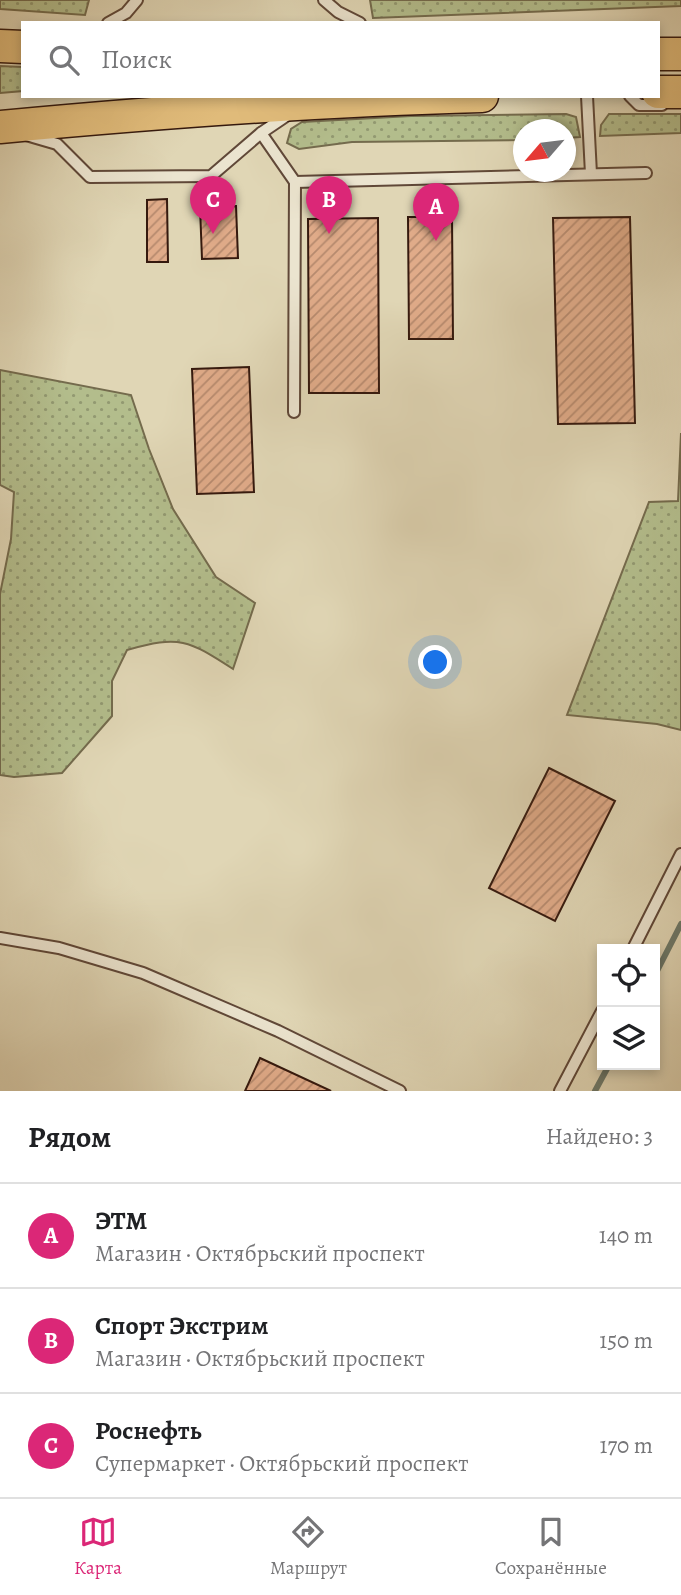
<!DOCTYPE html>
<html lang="ru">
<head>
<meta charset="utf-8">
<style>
  body { margin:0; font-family:Alegreya,serif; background:#f6f6f6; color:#202124 }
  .controls { position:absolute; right:21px; bottom:21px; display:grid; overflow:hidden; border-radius:0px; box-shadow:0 4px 10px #0003 }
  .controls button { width:63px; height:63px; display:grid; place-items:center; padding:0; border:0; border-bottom:2px solid #e0e0e0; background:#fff; color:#202124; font:35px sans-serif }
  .compass { position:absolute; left:513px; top:119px; width:63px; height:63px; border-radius:50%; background:#fff; box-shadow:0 4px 10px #0003; rotate:242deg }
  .you { position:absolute; left:436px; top:663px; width:24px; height:24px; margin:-18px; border:5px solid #fff; border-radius:50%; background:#1a73e8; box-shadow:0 0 0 10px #1a73e833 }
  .badge { display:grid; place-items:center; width:46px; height:46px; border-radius:50%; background:#db2777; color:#fff; font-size:23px; font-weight:700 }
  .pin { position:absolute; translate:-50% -58px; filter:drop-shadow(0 2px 4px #0008) }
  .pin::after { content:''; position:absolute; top:37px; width:24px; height:21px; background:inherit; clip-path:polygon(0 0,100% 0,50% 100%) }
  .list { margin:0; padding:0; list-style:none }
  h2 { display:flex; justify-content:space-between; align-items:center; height:91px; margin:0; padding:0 28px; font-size:30px }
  h2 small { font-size:23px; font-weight:400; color:#757577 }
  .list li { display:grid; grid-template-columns:46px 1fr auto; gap:21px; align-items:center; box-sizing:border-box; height:105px; padding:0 28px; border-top:2px solid #e0e0e0 }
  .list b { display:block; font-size:26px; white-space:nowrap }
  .list p { margin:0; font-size:23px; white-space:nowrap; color:#757577 }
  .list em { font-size:23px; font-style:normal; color:#757577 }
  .icon { flex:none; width:38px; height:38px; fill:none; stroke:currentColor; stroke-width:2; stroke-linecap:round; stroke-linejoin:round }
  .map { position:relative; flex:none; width:681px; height:1091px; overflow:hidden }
  .search { position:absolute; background:#fff; box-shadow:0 4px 10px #0003; left:21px; right:21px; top:21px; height:77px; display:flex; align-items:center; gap:18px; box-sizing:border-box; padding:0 24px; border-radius:0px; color:#757577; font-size:26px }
  .sheet { height:406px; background:#fff }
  nav { display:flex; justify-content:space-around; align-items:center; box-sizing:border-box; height:98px; border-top:2px solid #e0e0e0; background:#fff; font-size:19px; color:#757577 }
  nav a { display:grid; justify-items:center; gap:4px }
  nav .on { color:#db2777 }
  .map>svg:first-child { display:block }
</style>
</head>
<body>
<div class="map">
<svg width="681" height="1091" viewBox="0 0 681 1091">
  <defs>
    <pattern id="grass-dots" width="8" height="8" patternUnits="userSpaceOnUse" patternTransform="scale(1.75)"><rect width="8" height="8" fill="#b3bd8c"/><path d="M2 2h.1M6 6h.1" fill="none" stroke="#929971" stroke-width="1.8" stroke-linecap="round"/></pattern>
    <pattern id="building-hatch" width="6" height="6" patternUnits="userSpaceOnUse" patternTransform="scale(1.75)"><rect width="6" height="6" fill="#e0ab89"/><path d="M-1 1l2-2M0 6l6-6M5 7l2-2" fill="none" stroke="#b68a6e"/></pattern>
  </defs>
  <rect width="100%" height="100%" fill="#e0d6b5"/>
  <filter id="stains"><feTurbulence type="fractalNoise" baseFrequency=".00286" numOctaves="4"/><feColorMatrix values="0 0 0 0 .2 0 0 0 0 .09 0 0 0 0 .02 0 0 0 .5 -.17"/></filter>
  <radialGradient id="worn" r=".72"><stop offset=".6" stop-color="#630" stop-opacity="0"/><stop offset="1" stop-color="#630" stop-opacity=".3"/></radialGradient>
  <!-- grass -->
  <g fill="url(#grass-dots)" stroke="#746b4d" stroke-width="2">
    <polygon points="0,0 89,0 85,15 0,9"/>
    <polygon points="370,0 681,0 681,6 373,18"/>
    <polygon points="0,66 23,67 23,91 0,93"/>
    <polygon points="566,114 576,117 580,137 566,138 566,130 524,130 523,140 352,142 299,149 287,143 291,129 302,122 411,116"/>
    <polygon points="609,114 681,114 681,133 600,136 601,125"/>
    <path d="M0,370L131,395L149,449L173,509L216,577L255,603L233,669C188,640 180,635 127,650L112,681V716L62,773L14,777L0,775V594L11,539L14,492L0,485Z"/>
    <polygon points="681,433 681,730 657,724 567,715 649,502 678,501"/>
  </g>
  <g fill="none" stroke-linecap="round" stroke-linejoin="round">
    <!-- stream -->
    <g stroke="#6e7a6b" stroke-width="6">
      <polyline points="655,975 681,924"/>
      <polyline points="595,1091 609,1065"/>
    </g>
  </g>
  <!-- building -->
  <g fill="url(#building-hatch)" stroke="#35190e" stroke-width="2">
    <polygon points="167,199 168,262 147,262 147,200"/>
    <polygon points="236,206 238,258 202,259 200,207"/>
    <polygon points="408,217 452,217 453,339 409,339"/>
    <polygon points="630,217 635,423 558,424 553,218"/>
    <polygon points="378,218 379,393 309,393 308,219"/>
    <polygon points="249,367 254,492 197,494 192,369"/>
    <polygon points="549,768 615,801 555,921 489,888"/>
    <polygon points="260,1058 331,1091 245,1091"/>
  </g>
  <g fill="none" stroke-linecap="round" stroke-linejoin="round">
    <!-- lane casing -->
    <g stroke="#604838" stroke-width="14">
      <g id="lane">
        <polyline points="324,0 338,12 360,23"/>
        <polyline points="108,23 126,13 137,0"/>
        <polyline points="587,96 591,174"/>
        <polyline points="630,96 639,105 662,105"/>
        <polyline points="261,133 295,182 294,412"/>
        <polyline points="26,135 57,144 90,177 211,176 261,133 289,114"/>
        <polyline points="295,182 646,173"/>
        <polyline points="0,938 59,948 143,973 278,1031 400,1091"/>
        <polyline points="633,949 681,854"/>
        <polyline points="560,1091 602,1011"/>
      </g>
    </g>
    <!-- primary casing -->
    <g stroke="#35190e" stroke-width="35">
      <g id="primary">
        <polyline points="0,46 23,47"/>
        <polyline points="658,54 681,54"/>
        <polyline points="658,92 681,92"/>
        <path d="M0,127C160,112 321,100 482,96"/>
      </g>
    </g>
    <!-- lane -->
    <use href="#lane" stroke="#ebe4cf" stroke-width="10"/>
    <!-- primary -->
    <use href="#primary" stroke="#e0bb7a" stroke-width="32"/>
  </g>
  <rect width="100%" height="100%" filter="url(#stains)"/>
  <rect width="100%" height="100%" fill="url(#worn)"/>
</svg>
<div class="controls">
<button><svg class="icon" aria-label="locate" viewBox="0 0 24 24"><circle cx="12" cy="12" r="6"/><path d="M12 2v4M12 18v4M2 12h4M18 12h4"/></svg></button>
<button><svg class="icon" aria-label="layers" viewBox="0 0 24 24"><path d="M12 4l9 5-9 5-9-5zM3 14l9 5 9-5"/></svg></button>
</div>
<svg class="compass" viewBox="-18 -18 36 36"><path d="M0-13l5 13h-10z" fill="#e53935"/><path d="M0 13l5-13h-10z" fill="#757577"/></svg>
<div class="you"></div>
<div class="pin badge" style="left:436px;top:241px">A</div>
<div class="pin badge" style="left:329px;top:234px">B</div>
<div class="pin badge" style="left:213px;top:234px">C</div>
<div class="search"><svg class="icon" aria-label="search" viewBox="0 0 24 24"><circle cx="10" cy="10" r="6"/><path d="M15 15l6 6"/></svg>Поиск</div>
</div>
<section class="sheet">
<h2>Рядом<small>Найдено: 3</small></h2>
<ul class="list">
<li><span class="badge">A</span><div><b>ЭТМ</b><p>Магазин · Октябрьский проспект</p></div><em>140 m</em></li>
<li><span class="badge">B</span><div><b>Спорт Экстрим</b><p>Магазин · Октябрьский проспект</p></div><em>150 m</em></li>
<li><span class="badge">C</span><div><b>Роснефть</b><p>Супермаркет · Октябрьский проспект</p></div><em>170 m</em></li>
</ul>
</section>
<nav>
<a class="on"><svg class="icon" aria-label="map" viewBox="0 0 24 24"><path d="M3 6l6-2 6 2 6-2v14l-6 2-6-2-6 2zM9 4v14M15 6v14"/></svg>Карта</a>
<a><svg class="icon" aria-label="directions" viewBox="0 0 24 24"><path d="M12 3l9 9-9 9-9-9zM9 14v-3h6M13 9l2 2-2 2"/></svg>Маршрут</a>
<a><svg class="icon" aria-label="saved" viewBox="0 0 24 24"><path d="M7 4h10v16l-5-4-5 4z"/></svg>Сохранённые</a>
</nav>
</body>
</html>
